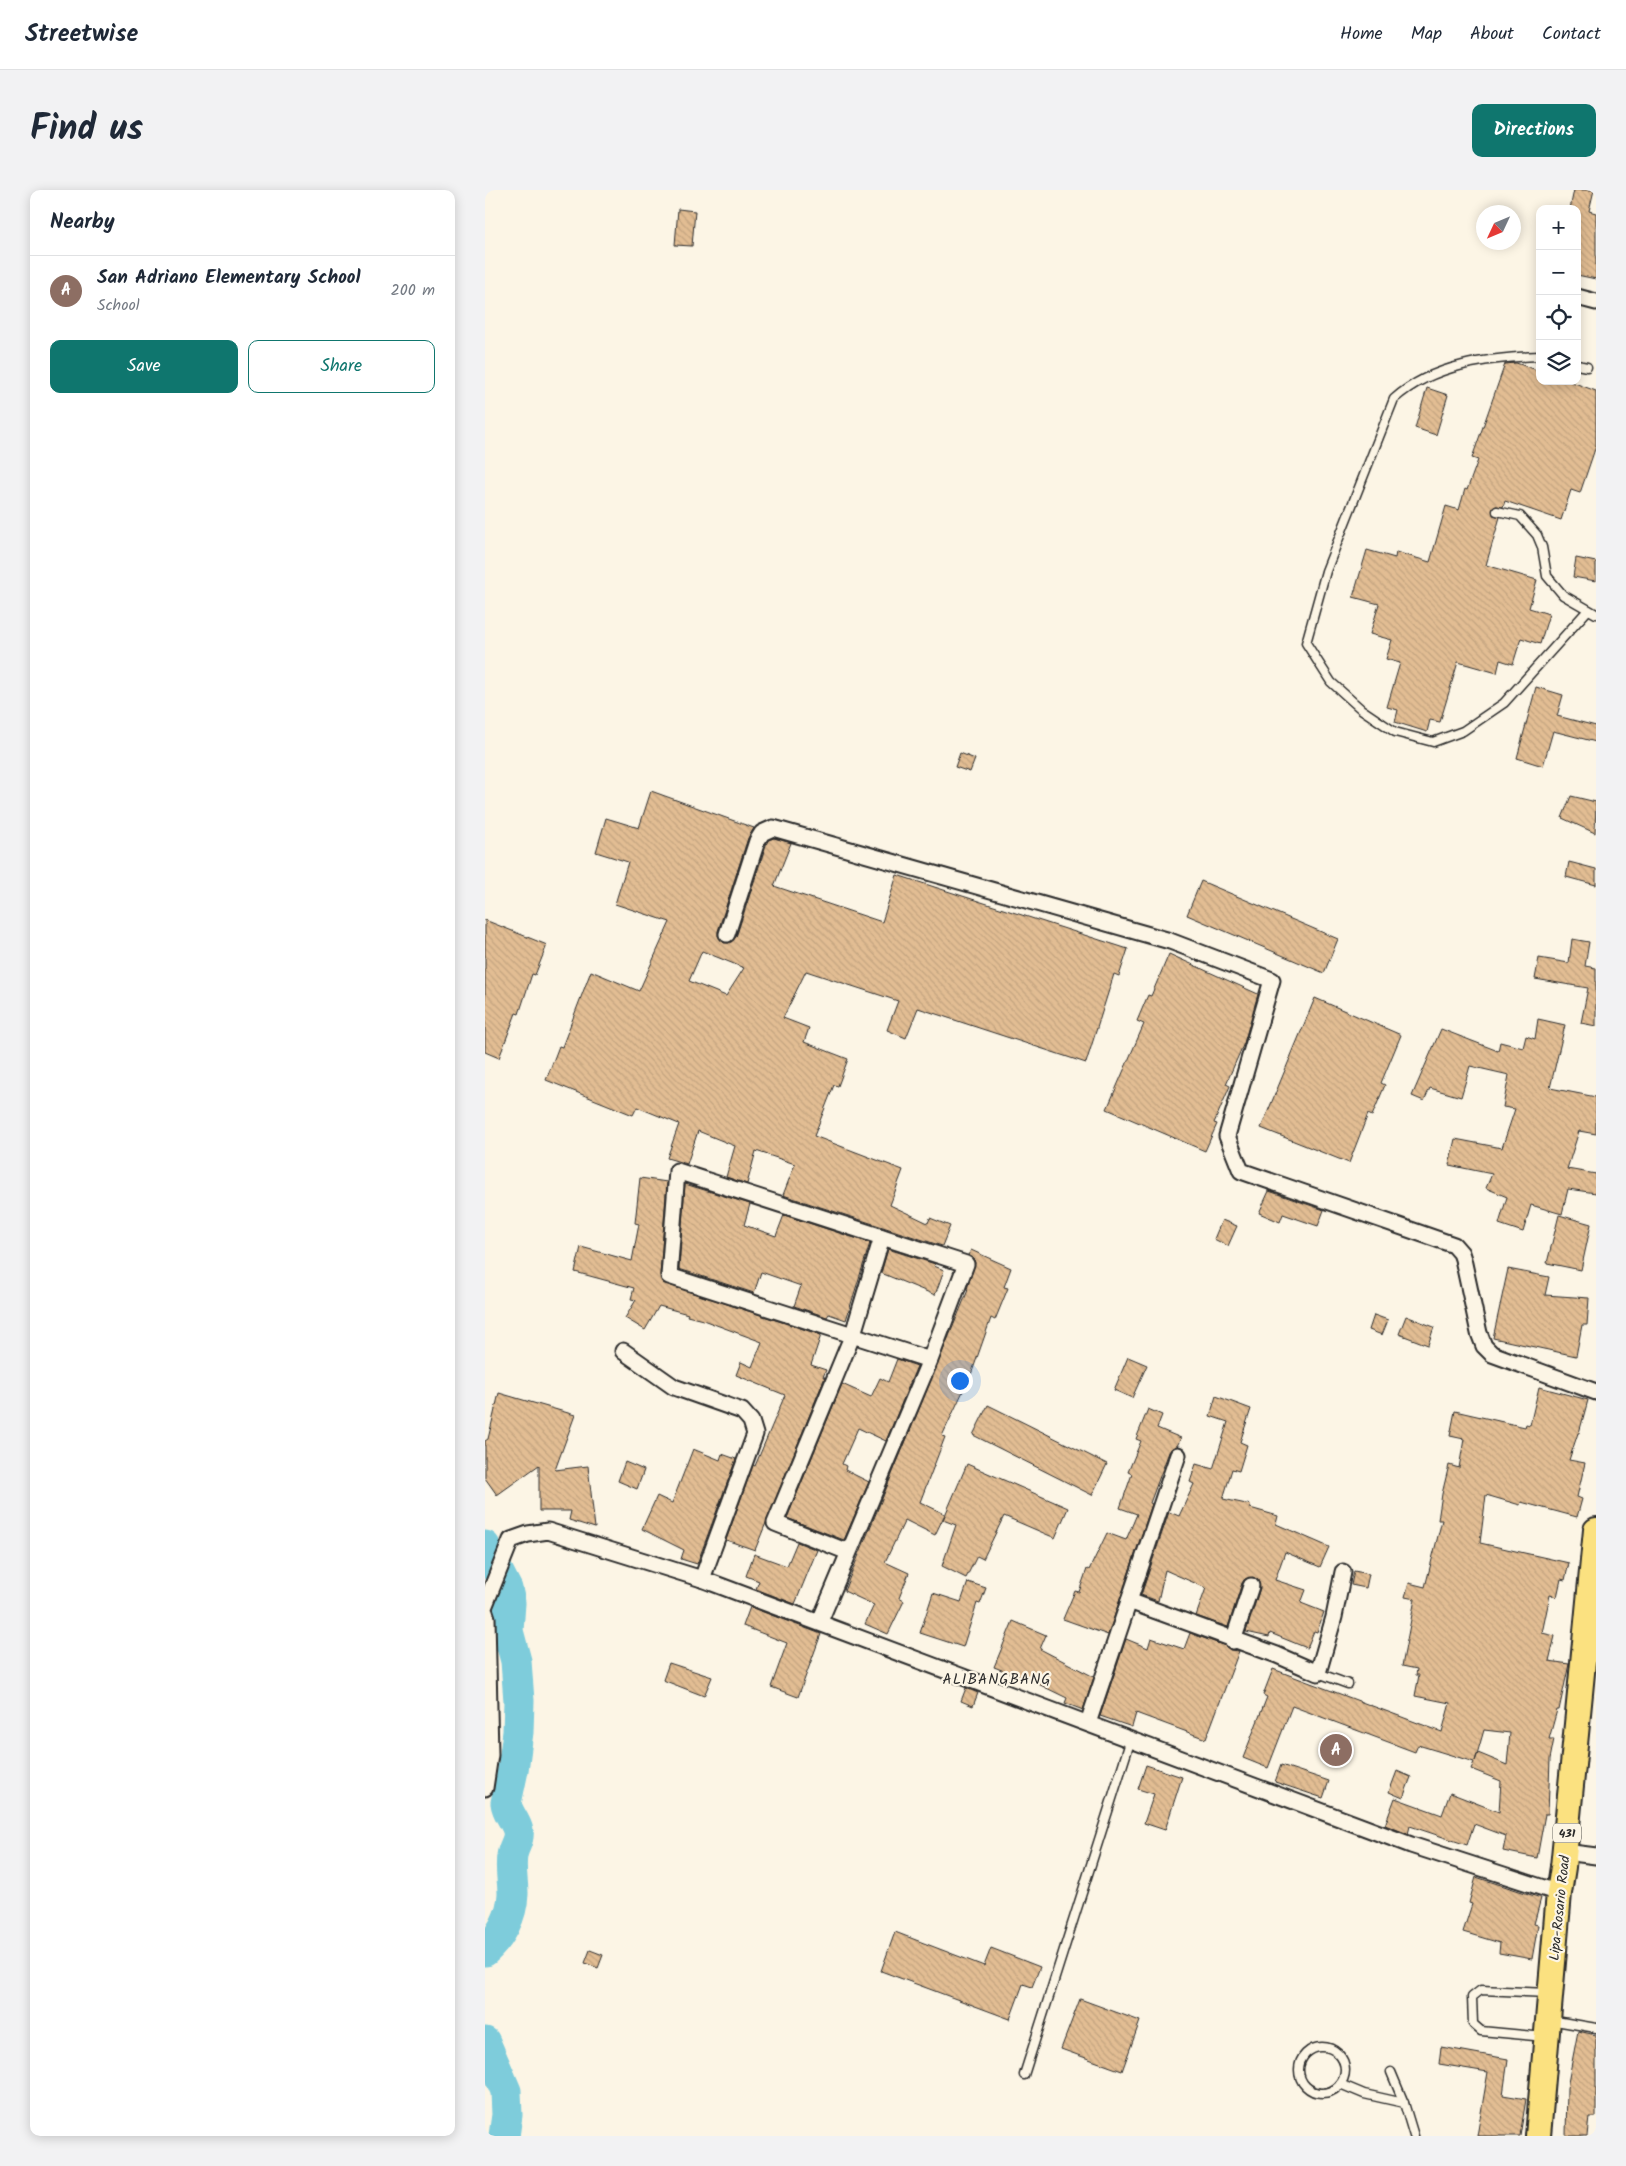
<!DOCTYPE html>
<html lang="en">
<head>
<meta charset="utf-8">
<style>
  body { margin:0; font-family:Kalam,sans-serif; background:#f2f2f3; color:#1f2937 }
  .controls { position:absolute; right:15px; top:15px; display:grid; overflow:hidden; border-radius:10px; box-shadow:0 2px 12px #0003 }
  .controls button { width:45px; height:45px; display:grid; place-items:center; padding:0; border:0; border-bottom:1px solid #e0e1e3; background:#fff; color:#1f2937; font:25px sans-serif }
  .compass { position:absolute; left:991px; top:15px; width:45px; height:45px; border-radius:50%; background:#fff; box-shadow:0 2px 12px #0003; rotate:226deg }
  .you { position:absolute; left:474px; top:1190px; width:18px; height:18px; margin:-12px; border:4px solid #fff; border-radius:50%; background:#1a73e8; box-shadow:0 0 0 8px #1a73e833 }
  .badge { display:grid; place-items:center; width:32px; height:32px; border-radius:50%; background:#0f766e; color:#fff; font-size:16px; font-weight:700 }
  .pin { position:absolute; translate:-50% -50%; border:2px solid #fff; box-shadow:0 1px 5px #0006 }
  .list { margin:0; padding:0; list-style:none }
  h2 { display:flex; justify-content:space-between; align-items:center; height:65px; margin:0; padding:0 20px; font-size:21px }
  h2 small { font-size:16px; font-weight:400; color:#747a83 }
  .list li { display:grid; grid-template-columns:32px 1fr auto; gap:15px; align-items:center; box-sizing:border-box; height:70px; padding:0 20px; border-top:1px solid #e0e1e3 }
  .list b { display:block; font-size:19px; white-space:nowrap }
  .list p { margin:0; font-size:16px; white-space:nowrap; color:#747a83 }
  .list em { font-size:16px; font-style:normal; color:#747a83 }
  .actions { display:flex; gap:10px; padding:15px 20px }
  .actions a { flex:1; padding:11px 0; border:1px solid #0f766e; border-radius:10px; text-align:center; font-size:18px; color:#0f766e }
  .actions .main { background:#0f766e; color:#fff }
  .icon { flex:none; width:28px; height:28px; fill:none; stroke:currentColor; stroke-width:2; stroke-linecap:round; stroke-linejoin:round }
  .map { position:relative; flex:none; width:1111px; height:1946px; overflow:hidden; border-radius:10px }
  header { display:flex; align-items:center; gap:30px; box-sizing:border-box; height:70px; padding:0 25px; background:#fff; border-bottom:1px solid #e0e1e3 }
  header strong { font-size:24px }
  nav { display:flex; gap:28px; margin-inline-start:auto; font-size:18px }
  .intro { display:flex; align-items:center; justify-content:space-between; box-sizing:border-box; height:120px; padding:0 30px }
  h1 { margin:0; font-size:35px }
  .button { padding:12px 22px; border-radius:10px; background:#0f766e; color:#fff; font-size:18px; font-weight:700 }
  main { display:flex; gap:30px; padding:0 30px }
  aside { flex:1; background:#fff; border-radius:10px; box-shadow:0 2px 12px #0003 }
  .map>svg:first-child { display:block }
</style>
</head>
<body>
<header>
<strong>Streetwise</strong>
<nav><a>Home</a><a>Map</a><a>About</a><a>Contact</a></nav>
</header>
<div class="intro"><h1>Find us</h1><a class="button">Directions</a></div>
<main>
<aside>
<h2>Nearby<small></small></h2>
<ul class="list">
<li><span class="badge" style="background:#8d6e63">A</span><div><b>San Adriano Elementary School</b><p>School</p></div><em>200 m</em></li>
</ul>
<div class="actions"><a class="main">Save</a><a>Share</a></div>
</aside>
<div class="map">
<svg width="1111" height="1946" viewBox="0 0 1111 1946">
  <defs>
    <pattern id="building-back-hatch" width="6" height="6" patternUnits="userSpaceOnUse" patternTransform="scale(1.25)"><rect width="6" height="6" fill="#e2bd93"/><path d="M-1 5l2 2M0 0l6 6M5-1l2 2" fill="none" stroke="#c2a37f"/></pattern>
  </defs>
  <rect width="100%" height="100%" fill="#fcf5e5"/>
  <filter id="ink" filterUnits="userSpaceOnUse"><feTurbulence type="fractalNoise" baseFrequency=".02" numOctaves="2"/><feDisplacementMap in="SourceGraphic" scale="10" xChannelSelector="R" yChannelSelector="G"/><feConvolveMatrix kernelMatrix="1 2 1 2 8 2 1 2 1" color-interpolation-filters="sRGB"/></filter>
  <g filter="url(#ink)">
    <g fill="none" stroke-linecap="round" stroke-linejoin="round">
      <!-- river -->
      <g stroke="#7eccdb" stroke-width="31">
        <path d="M0,1356L22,1399L25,1413L23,1441L31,1471L34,1511L33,1542L28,1580L21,1613C22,1623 31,1631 33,1641C35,1651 28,1656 27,1666C25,1679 28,1692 28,1704C27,1726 16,1747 0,1761"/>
        <polyline points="0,1852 21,1901 22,1925 19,1946"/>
      </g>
    </g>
    <!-- building -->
    <g fill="url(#building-back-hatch)" stroke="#2b2b2b" fill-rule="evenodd">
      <polygon points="1089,0 1109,0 1104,21 1111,23 1111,89 1092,85 1092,19 1085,19"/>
      <polygon points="193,19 210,21 207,56 190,55"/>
      <polygon points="1031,173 1055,181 1055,191 1084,191 1111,201 1111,256 1095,303 1086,300 1076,330 1020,311 1018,317 1011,316 1008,318 1008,325 1015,327 1001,375 1052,390 1044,418 1064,424 1055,454 1036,448 1028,474 1015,470 1012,483 973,472 955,532 945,530 942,542 910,532 913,520 902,517 915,473 901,469 907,450 885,444 894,414 868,407 882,360 910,368 911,362 945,372 961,316 974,320 980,299 982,300 993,270 987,268 1020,174"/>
      <polygon points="942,198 963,205 951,245 930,238"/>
      <polygon points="1091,368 1111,372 1111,391 1088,387"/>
      <polygon points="1051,497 1078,505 1072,526 1111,536 1111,552 1068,541 1058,576 1032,568"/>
      <polygon points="475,563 490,569 485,582 470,577"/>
      <path d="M166,601L269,638L263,648L233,741V746L239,753H244L251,747L281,655L283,650L289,648L306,653L289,696L397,732L412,685L643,759L634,786L629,784L601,873L433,818L421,848L402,840L413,811L321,781L298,828L324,838L319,852L363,869L353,896L349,895L329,946L418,980L405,1015L443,1033L445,1028L465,1036L457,1056L298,1005L310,974L271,961L262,994L241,987L250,956L213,941L202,974L182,968L194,934L152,917L148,925L61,890L74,856L77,857L106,781L154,801L185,732L130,714L143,672L111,662L121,628L154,638ZM217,761L259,778L241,806L204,791Z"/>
      <polygon points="1086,606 1111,612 1110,643 1077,628"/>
      <polygon points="1084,672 1111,679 1111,695 1081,687"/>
      <polygon points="716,691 853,749 839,783 702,725"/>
      <polygon points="0,730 62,755 50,785 47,784 34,824 31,823 14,868 0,862"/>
      <polygon points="1087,749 1104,752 1100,776 1111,778 1111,836 1096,833 1103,798 1050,789 1054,768 1084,773"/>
      <polygon points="684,764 773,804 759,853 741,894 745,896 729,933 732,934 720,961 622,919 659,834 652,831 663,805 666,806"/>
      <polygon points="830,808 916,845 896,893 900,895 887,926 883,924 864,973 776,938"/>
      <polygon points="1053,829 1080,835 1065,898 1111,907 1111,944 1094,941 1082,979 1111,984 1111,1003 1083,999 1077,1024 1046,1015 1038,1042 1014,1034 1022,1007 1001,998 1007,984 964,975 970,949 1017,958 1030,919 1018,917 1024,885 985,876 976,907 945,898 939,911 927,906 956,839 1013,861 1015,852 1038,858 1041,846 1050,849"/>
      <polygon points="155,988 182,992 175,1085 178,1093 336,1145 326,1175 341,1180 338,1187 340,1187 270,1360 241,1350 268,1275 270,1276 300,1205 251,1185 256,1172 267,1177 277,1152 218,1130 202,1126 203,1124 174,1116 160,1140 140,1128 151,1110 146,1109 149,1098 90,1082 96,1057 147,1071 154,1034 150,1033"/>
      <polygon points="200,994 265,1014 259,1035 291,1046 299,1025 385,1053 361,1130 344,1124 342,1127 309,1116 316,1096 276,1082 269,1103 194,1079"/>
      <polygon points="784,1001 839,1020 833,1036 798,1024 795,1032 774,1023"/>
      <polygon points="1074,1025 1106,1034 1096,1080 1062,1073"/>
      <polygon points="737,1030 752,1036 743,1056 729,1049"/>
      <polygon points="403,1059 450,1074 449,1076 459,1080 450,1105 396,1083"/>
      <polygon points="486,1060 526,1078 519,1097 523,1098 510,1130 506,1128 487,1182 457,1246 460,1247 435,1312 460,1324 450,1345 420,1330 400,1372 424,1383 414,1408 419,1411 403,1444 380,1434 389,1415 359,1401 483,1100 482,1099 490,1073 488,1068 483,1065"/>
      <polygon points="1023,1079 1064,1087 1060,1105 1104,1108 1102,1135 1097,1135 1091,1166 1008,1148"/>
      <polygon points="889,1125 903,1130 897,1145 884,1140"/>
      <polygon points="921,1126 949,1137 943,1155 914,1144"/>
      <polygon points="643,1167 662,1175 647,1208 629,1200"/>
      <polygon points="412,1169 432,1176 401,1251 373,1238 357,1274 361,1276 360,1280 384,1292 359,1350 302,1328 357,1194 386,1207 395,1188 403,1192"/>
      <path d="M1054,1197L1103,1210L1094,1243H1093L1084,1270L1100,1273L1092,1307L1097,1309L1092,1327L1036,1312L1035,1315L1001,1305L995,1353L1084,1373L1080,1390L1076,1389L1072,1407L1065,1405L1057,1443L1070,1446L1064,1471L1084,1474L1074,1520H1072L1064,1549H1069L1065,1569L1063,1624H1060L1052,1668L1018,1661L1021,1646L989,1634L982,1655L925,1636L923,1644L900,1635L910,1608L957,1625L965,1603L1014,1622L1016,1591L986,1579L989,1572L933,1555L930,1562L807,1516L783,1578L758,1568L782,1507L778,1505L788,1479L957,1542L965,1513L930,1506L934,1485H931L932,1479L917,1476L930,1409L920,1407L924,1393L940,1397L957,1330H953L957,1304L964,1275L974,1278L979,1249L965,1246L970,1221L1040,1237L1041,1234L1045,1235ZM999,1540L1025,1543L1022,1575L993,1563L990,1571Z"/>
      <polygon points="14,1203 90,1225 70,1280 103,1276 110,1338 84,1330 86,1321 54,1321 54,1275 12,1305 0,1288 0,1251 3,1249"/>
      <polygon points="731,1206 766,1219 755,1252 762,1255 754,1281 747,1279 738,1309 766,1315 765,1318 793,1326 791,1334 844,1357 835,1377 800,1362 790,1390 821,1400 816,1413 839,1422 832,1442 829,1441 822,1458 785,1443 784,1447 761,1442 775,1398 773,1390 768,1387 760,1389 757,1393 743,1437 711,1426 721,1398 680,1380 673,1411 656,1405 684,1322 694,1326 709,1294 705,1292 711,1274 728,1279 743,1232 725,1226"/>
      <polygon points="503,1215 622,1274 607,1305 488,1245"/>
      <polygon points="663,1219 677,1225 672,1238 696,1248 692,1256 687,1258 684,1262 665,1313 667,1314 623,1445 578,1429 590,1401 594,1402 602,1379 604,1380 622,1343 641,1350 652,1324 635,1318 647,1284 643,1282 656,1251 651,1249"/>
      <polygon points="208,1259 235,1270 237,1264 251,1269 212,1374 196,1369 199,1360 157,1339 172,1306 187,1313"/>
      <polygon points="140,1272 159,1280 152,1299 133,1291"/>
      <polygon points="482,1274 583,1318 570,1348 519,1326 498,1369 492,1366 481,1388 457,1376 471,1335 458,1330"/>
      <polygon points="312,1352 332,1360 310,1414 271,1399 274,1391 261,1386 269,1364 302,1376"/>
      <polygon points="869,1381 884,1384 881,1398 866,1395"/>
      <polygon points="483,1392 501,1398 495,1414 492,1413 478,1457 435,1443 448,1403 476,1412"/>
      <polygon points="265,1417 336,1444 313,1507 286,1497 302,1453 258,1436"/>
      <polygon points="528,1431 561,1445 555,1459 609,1487 598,1520 580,1513 582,1508 543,1489 543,1490 509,1477"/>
      <polygon points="705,1443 740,1456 745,1460 754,1461 721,1549 651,1523 647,1537 615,1526 641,1449 663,1458 666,1448 699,1459"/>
      <polygon points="184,1473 227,1487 219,1506 178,1490"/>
      <polygon points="481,1498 493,1503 488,1516 476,1511"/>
      <polygon points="661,1575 697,1587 680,1640 659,1633 669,1604 653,1599"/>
      <polygon points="796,1575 844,1591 838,1608 790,1592"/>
      <polygon points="912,1581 926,1587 918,1608 904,1602"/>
      <polygon points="991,1687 1056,1708 1049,1734 1053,1735 1047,1769 1014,1763 1015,1753 978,1742 987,1714 984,1713"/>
      <polygon points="410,1742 499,1776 506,1758 555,1777 547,1797 538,1794 525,1829 396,1781"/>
      <polygon points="105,1760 118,1765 113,1778 100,1773"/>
      <polygon points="595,1809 655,1831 637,1881 576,1859"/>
      <polygon points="1093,1841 1111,1845 1111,1927 1104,1927 1102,1946 1081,1946 1082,1898"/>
      <polygon points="956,1857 1023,1869 1018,1905 1041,1909 1035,1946 992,1946 1003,1882 954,1874"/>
    </g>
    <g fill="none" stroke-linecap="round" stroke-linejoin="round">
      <!-- lane casing -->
      <g stroke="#2b2b2b" stroke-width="11">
        <g id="lane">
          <path d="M1055,166C1004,168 948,174 909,209L841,381L821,453L846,492L876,519L910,542L948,552L978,541L1019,513L1103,420"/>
          <polyline points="1092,175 1102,177"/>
          <polyline points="1012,321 1035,326 1052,345 1057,357 1062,386 1078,405 1111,424"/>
          <polyline points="833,1483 863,1494"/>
          <polyline points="1065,1830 1111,1838"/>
          <polyline points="1060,1847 996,1841 988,1834 987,1807 996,1800 1064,1803"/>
          <circle cx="837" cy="1880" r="23"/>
          <polyline points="906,1882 919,1913 929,1946"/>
          <polyline points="539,1885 646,1549"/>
          <polyline points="855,1894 879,1904 919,1913"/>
        </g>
      </g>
      <!-- street casing -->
      <g stroke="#2b2b2b" stroke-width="19">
        <g id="street">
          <polyline points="1092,107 1111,112"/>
          <polyline points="242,744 272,651 277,643 288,638 685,751 787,790 742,946 756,981 969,1055 976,1063 978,1069 994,1143 999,1156 1007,1164 1111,1202"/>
          <polyline points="138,1161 189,1197 257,1221 266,1231 270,1244 217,1389"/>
          <polyline points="363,1362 290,1333 368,1144 397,1047"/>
          <polyline points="644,1411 792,1465 833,1483 849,1427 858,1382"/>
          <polyline points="0,1415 26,1350 43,1344 63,1341 217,1389 926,1655 1074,1703"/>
          <polyline points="0,1422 2,1428 5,1565 0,1598"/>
          <polyline points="335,1431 445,1170 481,1074 192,981 184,1086 445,1170"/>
          <polyline points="748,1451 766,1396"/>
          <polyline points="603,1533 693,1265"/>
          <polyline points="1080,1662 1111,1666"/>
        </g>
      </g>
      <!-- primary casing -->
      <g stroke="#2b2b2b" stroke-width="28">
        <polyline id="primary" points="1053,1946 1074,1703 1078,1677 1111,1340"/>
      </g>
      <!-- lane -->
      <use href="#lane" stroke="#fcf5e5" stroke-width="8"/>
      <!-- street -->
      <use href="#street" stroke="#fcf5e5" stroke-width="15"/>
      <!-- primary -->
      <use href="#primary" stroke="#fbe180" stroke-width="24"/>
    </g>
  </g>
  <g text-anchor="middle" stroke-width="4.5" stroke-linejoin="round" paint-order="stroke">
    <!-- shield labels -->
    <rect fill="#fcf5e5" stroke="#6a6863" stroke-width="1" x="1068" y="1633.5" width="28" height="19" rx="4"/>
    <g font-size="12" font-weight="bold" fill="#2b2b2b">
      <text x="1082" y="1647">431</text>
    </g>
    <!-- street labels -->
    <g font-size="14" fill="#2b2b2b" stroke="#fcf5e5">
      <text transform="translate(1074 1718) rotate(-84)" y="5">Lipa-Rosario Road</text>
    </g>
    <!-- neighbourhood labels -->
    <g font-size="15" letter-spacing="1" fill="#2b2b2b" stroke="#fcf5e5">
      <text x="512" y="1494">ALIBANGBANG</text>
    </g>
  </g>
</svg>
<div class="controls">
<button>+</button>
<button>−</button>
<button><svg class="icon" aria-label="locate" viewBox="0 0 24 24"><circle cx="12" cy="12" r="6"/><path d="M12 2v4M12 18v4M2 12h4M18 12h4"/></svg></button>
<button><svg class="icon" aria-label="layers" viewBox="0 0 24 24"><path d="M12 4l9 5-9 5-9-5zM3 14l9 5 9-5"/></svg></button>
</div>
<svg class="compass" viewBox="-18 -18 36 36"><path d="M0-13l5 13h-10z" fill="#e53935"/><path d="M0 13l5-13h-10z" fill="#747a83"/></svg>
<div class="you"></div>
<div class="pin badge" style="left:851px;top:1560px;background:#8d6e63">A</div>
</div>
</main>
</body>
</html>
